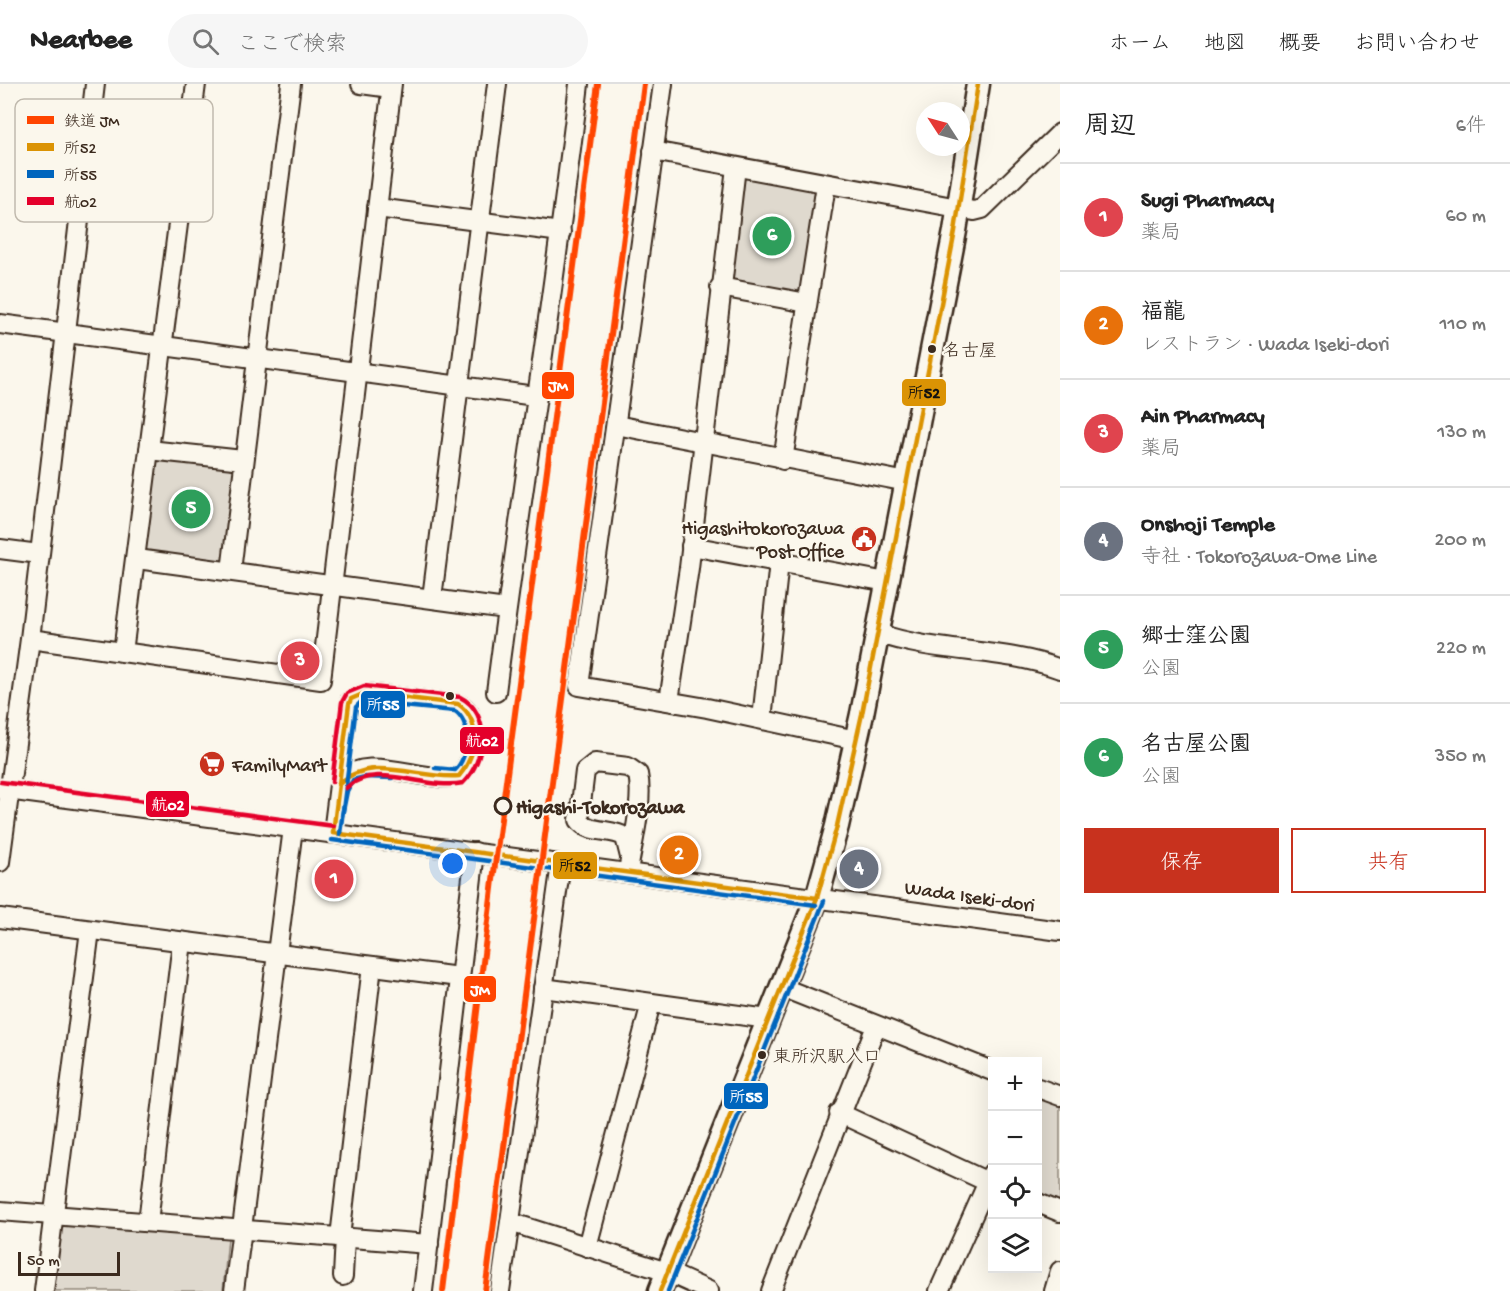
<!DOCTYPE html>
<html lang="ja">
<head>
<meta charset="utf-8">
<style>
  body { margin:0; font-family:"Gochi Hand","Klee One",sans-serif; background:#f6f6f6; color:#222 }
  .controls { position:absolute; right:18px; bottom:18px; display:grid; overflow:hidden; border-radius:0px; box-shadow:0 6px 24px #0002 }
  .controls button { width:54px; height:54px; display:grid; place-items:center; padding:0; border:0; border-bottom:2px solid #e0e0e0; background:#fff; color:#222; font:30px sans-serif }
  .compass { position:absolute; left:916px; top:18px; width:54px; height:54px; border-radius:50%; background:#fff; box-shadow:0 6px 24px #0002; rotate:306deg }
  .scale { position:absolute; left:18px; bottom:15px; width:102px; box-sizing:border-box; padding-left:6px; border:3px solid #3b2a1e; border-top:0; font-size:16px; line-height:21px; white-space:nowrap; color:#3b2a1e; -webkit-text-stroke:4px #fbf7ec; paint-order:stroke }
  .you { position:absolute; left:453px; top:780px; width:21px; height:21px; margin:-15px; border:4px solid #fff; border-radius:50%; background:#1a73e8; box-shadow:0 0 0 9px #1a73e833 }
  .badge { display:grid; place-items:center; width:39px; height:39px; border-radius:50%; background:#c8321e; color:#fff; font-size:20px; font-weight:700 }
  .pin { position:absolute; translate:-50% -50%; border:3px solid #fff; box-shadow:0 2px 6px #0006 }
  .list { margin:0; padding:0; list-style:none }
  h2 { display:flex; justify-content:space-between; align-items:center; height:78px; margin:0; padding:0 24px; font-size:26px }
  h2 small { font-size:20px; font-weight:400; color:#767676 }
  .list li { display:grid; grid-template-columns:39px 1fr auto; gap:18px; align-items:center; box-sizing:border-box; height:108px; padding:0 24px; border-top:2px solid #e0e0e0 }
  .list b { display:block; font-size:22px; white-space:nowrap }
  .list p { margin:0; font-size:20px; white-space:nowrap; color:#767676 }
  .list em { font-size:20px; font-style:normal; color:#767676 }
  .actions { display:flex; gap:12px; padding:18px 24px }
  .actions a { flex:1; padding:14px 0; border:2px solid #c8321e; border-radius:0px; text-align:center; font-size:21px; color:#c8321e }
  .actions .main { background:#c8321e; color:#fff }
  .icon { flex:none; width:33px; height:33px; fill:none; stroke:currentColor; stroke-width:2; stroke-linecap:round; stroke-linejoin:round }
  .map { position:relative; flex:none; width:1060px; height:1207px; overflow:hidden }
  header { display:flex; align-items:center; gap:36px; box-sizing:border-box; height:84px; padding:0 30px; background:#fff; border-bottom:2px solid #e0e0e0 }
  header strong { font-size:28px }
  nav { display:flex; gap:33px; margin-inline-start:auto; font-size:21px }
  .search { width:420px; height:54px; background:#f6f6f6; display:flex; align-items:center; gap:15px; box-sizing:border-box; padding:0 21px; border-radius:33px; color:#767676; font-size:22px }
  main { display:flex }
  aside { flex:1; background:#fff }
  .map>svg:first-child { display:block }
</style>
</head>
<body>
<header>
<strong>Nearbee</strong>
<div class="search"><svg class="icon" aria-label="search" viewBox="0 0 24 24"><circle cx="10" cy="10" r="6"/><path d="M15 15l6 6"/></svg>ここで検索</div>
<nav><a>ホーム</a><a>地図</a><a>概要</a><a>お問い合わせ</a></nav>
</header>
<main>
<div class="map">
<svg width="1060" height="1207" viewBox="0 0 1060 1207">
  <rect width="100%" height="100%" fill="#fbf7ec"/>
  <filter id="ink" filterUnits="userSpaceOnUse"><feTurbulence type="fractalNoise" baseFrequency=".0167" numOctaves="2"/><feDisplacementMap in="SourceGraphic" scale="12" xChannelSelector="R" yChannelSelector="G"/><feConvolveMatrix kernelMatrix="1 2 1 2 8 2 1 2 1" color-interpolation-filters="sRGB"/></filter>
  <g filter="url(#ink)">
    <!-- green -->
    <g fill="#dfd9ce" stroke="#8d8276" stroke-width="1.5">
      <polygon points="743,91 817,104 804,211 729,201"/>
      <polygon points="156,373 238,383 227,476 222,480 150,470 144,466"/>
      <polygon points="1038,1009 1060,1018 1060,1124 1038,1115"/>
      <polygon points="60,1137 228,1154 223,1207 53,1207"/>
    </g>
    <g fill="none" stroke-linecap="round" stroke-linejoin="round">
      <!-- minor casing -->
      <g stroke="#3b2a1e" stroke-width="22">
        <g id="minor">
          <polyline points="361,0 391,4"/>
          <polyline points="663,0 579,602 707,624 856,656"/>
          <polyline points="653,67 974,127 982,125 1060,49"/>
          <polyline points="377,124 561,148"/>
          <polyline points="720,203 807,219"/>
          <polyline points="0,240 535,312"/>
          <polyline points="616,341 907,398"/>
          <polyline points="149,366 243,376"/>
          <polyline points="783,376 826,101"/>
          <polyline points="691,462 887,498"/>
          <polyline points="0,465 39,470"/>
          <polyline points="137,475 506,525"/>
          <polyline points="231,487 291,0"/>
          <polyline points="432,514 497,0"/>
          <path d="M877,549C936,570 1000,563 1060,585"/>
          <polyline points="30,555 321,596 392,0"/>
          <polyline points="123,568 196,0"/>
          <path d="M496,608C522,405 555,203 579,0"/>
          <polyline points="669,617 689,484 736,83"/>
          <polyline points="762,635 779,478"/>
          <polyline points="0,705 1060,847"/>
          <path d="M333,749L349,620L351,615L365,609L458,620C483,630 476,677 459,692C424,701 364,665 339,700"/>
          <polyline points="0,778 30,555 95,0"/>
          <path d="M628,788C632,760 644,717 638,690L628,683L595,679L585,687L579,736C588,750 612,744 625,753L630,773"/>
          <polyline points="0,834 459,893"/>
          <polyline points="781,903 992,987"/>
          <polyline points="543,904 768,935"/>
          <polyline points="1038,1004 1060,1012"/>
          <polyline points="839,1029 992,1100"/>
          <polyline points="1038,1119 1060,1128"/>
          <polyline points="0,1127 429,1160"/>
          <polyline points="148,1138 182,858"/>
          <polyline points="510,1138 667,1188 709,1207"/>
          <polyline points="340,1153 372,882"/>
          <polyline points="587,1163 651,919"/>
          <polyline points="343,1192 345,1153"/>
          <polyline points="44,1207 90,846"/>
          <polyline points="234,1207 293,744"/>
          <polyline points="423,1207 475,768"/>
          <polyline points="500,1207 561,780"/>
          <polyline points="771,1207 876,942"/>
          <polyline points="939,1207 992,1089"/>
          <polyline points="1054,1207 1060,1187"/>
        </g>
      </g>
      <!-- major casing -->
      <g stroke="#3b2a1e" stroke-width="27">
        <polyline id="major" points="660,1207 817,814 837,742 862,630 955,147 978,0"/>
      </g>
      <!-- minor -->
      <use href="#minor" stroke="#fbf7ec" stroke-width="18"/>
      <!-- major -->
      <use href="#major" stroke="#fbf7ec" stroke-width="22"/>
      <!-- bus-1 casing -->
      <g stroke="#fbf7ec" stroke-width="9">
        <g id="bus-1">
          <path d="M365,609L458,620C483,637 476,672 459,692C419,696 372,669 339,700L349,620L351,615Z"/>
          <polyline points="333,749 817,814"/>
          <polyline points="333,749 339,700"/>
          <polyline points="660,1207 817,814 837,742 862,630 955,147 978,0"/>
        </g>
      </g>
      <!-- bus-2 casing -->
      <g stroke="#fbf7ec" stroke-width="9">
        <g id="bus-2">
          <polyline points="342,732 347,707 353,696 365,693 392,694"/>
          <path d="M340,750L356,623L361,618L455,627C472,639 469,673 455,686L435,684"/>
          <polyline points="332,756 816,821"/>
          <polyline points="668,1207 824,817"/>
        </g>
      </g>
      <!-- bus-3 casing -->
      <g stroke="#fbf7ec" stroke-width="9">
        <g id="bus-3">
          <polyline points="1,698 334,742"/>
          <path d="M332,698L342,618L347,609L364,602L460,613C492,629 486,676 463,699C426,707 376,676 346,704"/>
        </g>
      </g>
      <!-- bus-1 -->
      <use href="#bus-1" stroke="#db9304" stroke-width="4.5"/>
      <!-- bus-2 -->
      <use href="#bus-2" stroke="#0065bd" stroke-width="4.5"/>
      <!-- bus-3 -->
      <use href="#bus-3" stroke="#e4002b" stroke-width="4.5"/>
      <!-- rail-1 casing -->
      <g stroke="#fbf7ec" stroke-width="10">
        <g id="rail-1">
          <polyline points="443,1207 493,796 598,0"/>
          <polyline points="485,1207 644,0"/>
        </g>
      </g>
      <!-- rail-1 -->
      <use href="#rail-1" stroke="#ff4500" stroke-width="6"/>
    </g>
  </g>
  <!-- icons -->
  <defs>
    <g id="civic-disc" transform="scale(1.35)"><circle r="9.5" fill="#c8321e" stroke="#fbf7ec"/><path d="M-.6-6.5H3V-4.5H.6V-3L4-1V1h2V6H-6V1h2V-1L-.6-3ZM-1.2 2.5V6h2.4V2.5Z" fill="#fff"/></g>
    <g id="supermarket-disc" transform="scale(1.35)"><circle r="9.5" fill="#c8321e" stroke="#fbf7ec"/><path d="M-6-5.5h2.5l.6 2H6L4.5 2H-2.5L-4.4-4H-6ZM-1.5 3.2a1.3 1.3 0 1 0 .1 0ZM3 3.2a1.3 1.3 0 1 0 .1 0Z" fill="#fff"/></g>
  </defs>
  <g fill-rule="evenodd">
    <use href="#civic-disc" x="864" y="455"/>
    <use href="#supermarket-disc" x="212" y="680"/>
  </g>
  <!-- markers -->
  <g fill="#3b2a1e" stroke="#fbf7ec" stroke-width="2">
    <circle cx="932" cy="265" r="5"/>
    <circle cx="450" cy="612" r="5"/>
    <circle cx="762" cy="971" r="5"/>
  </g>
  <circle fill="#fbf7ec" stroke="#3b2a1e" stroke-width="3" cx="503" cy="722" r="8"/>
  <g text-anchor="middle" stroke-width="4.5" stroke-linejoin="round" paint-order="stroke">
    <!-- bus labels -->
    <g font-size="18" fill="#3b2a1e" stroke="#fbf7ec" text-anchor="start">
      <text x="943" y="272">名古屋</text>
      <text x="773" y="978">東所沢駅入口</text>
    </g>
    <!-- poi labels -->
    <g font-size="20" fill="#3b2a1e" stroke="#fbf7ec" text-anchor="end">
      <text x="844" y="450">Higashitokorozawa<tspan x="844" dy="23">Post Office</tspan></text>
      <text x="232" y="687" text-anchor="start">FamilyMart</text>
    </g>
    <!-- stop labels -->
    <g font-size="20" font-weight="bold" fill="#3b2a1e" stroke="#fbf7ec" text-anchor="start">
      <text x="516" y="729">Higashi-Tokorozawa</text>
    </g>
    <!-- street labels -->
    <g font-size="20" fill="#3b2a1e" stroke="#fbf7ec">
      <text transform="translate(970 811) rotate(8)" y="7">Wada Iseki-dori</text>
    </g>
  </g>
  <!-- legend -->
  <rect x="15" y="15" width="198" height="123" rx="9" fill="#fbf7ec" stroke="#c1baae" stroke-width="1.5"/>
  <rect x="27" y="32" width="27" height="8" fill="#ff4500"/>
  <rect x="27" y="59" width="27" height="8" fill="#db9304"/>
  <rect x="27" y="86" width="27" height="8" fill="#0065bd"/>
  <rect x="27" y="113" width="27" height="8" fill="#e4002b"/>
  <g font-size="16" fill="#3b2a1e">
    <text x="64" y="42">鉄道 JM</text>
    <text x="64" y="69">所52</text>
    <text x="64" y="96">所55</text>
    <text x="64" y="123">航02</text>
  </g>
  <g stroke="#fbf7ec" stroke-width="2">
    <rect x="541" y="287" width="34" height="29" rx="6" fill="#ff4500"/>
    <rect x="901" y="294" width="46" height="29" rx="6" fill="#db9304"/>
    <rect x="360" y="606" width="46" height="29" rx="6" fill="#0065bd"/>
    <rect x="459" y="642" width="46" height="29" rx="6" fill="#e4002b"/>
    <rect x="145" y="706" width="45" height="28" rx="6" fill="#e4002b"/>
    <rect x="552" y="767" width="46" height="29" rx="6" fill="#db9304"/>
    <rect x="463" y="891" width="34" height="28" rx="6" fill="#ff4500"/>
    <rect x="723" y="998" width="46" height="28" rx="6" fill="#0065bd"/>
  </g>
  <g font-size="16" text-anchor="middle" font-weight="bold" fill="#fff">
    <text x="558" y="307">JM</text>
    <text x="383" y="626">所55</text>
    <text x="482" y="662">航02</text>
    <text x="168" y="726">航02</text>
    <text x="480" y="911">JM</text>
    <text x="746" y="1018">所55</text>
  </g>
  <g font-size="16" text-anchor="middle" font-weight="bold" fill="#111">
    <text x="924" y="314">所52</text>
    <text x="575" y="787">所52</text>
  </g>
</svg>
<div class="controls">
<button>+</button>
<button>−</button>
<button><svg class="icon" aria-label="locate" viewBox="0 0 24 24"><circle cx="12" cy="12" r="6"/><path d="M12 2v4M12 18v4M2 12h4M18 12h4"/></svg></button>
<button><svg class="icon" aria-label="layers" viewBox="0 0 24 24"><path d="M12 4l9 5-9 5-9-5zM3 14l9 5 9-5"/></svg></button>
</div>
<svg class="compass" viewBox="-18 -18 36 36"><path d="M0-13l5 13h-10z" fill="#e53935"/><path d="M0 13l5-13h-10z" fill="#767676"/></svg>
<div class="scale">50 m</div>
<div class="you"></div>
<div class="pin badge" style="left:334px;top:795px;background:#e0444e">1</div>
<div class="pin badge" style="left:679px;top:771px;background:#e8710a">2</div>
<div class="pin badge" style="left:300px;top:577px;background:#e0444e">3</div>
<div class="pin badge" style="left:859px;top:785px;background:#6b7280">4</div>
<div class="pin badge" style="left:191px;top:425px;background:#2e9e5b">5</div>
<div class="pin badge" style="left:772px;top:152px;background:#2e9e5b">6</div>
</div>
<aside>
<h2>周辺<small>6件</small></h2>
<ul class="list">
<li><span class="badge" style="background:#e0444e">1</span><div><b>Sugi Pharmacy</b><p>薬局</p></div><em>60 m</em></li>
<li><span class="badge" style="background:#e8710a">2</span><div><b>福龍</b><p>レストラン · Wada Iseki-dori</p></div><em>110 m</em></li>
<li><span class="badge" style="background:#e0444e">3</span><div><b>Ain Pharmacy</b><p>薬局</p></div><em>130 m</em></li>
<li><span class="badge" style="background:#6b7280">4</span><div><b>Onshoji Temple</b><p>寺社 · Tokorozawa-Ome Line</p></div><em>200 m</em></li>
<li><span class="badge" style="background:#2e9e5b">5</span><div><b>郷士窪公園</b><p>公園</p></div><em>220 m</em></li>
<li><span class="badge" style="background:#2e9e5b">6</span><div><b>名古屋公園</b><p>公園</p></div><em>350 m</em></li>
</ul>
<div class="actions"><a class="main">保存</a><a>共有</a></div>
</aside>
</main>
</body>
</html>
